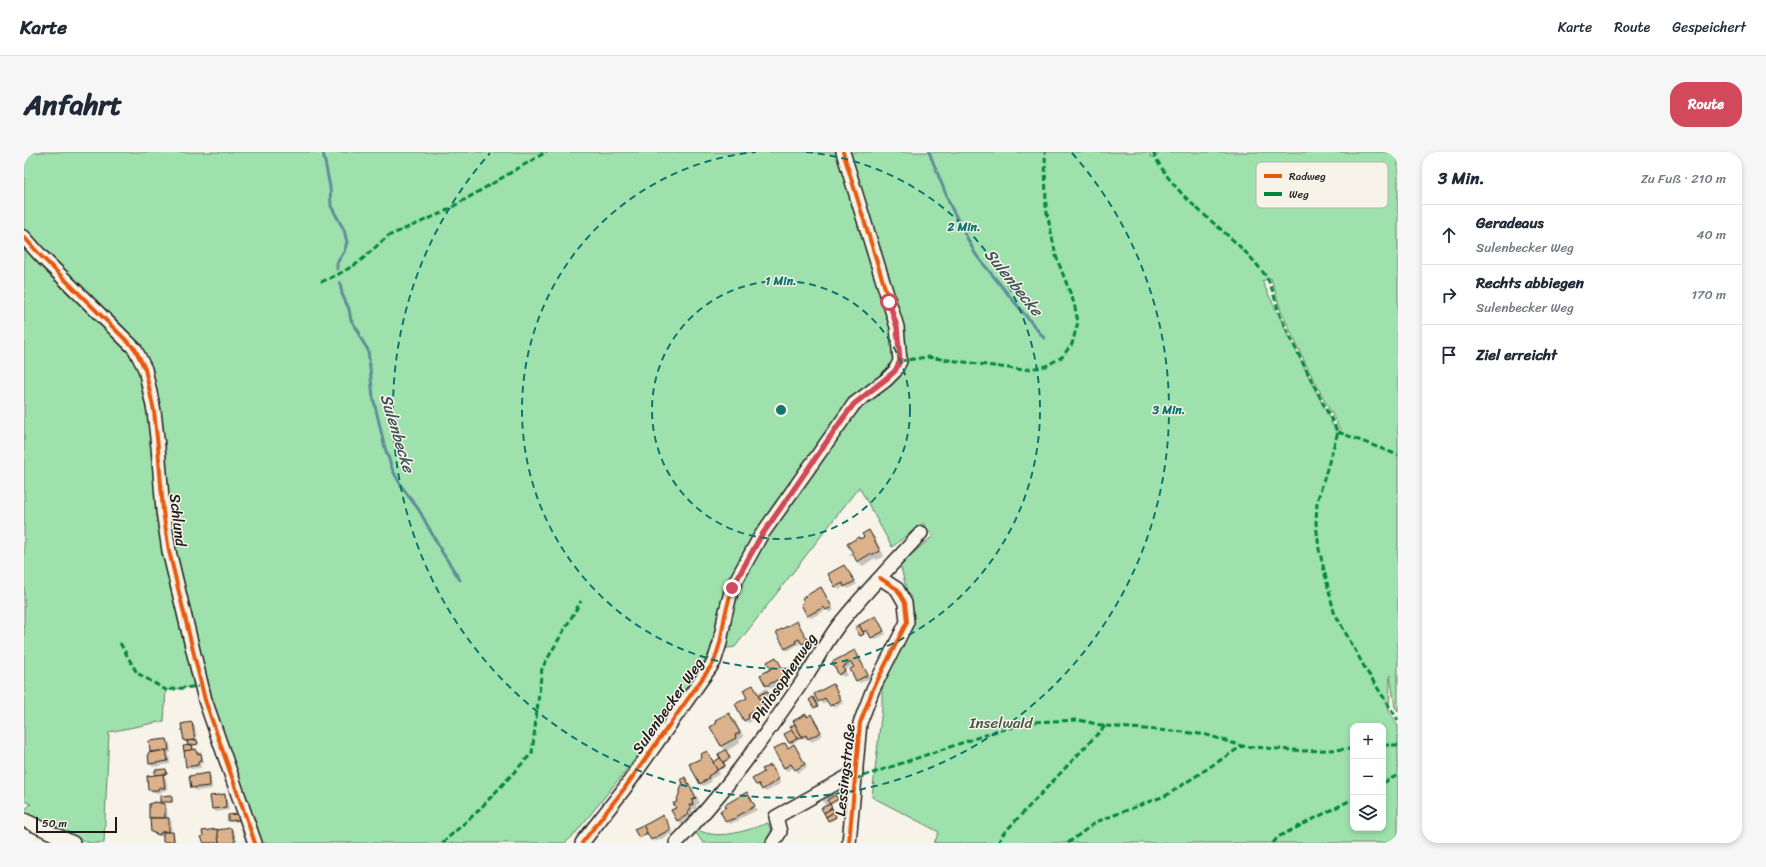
<!DOCTYPE html>
<html lang="de">
<head>
<meta charset="utf-8">
<style>
  body { margin:0; font-family:Sriracha,sans-serif; background:#f6f6f7; color:#1f2937 }
  .controls { position:absolute; right:12px; bottom:12px; display:grid; overflow:hidden; border-radius:8px; box-shadow:0 2px 6px #0003 }
  .controls button { width:36px; height:36px; display:grid; place-items:center; padding:0; border:0; border-bottom:1px solid #e0e1e3; background:#fff; color:#1f2937; font:20px sans-serif }
  .scale { position:absolute; left:12px; bottom:10px; width:81px; box-sizing:border-box; padding-left:4px; border:2px solid #1c1c1c; border-top:0; font-size:11px; line-height:14px; white-space:nowrap; color:#1c1c1c; -webkit-text-stroke:3px #f7f3e8; paint-order:stroke }
  .stop { position:absolute; width:12px; height:12px; margin:-9px; border:3px solid #d1495b; border-radius:50%; background:#fff }
  .stop.end { background:#d1495b; border-color:#fff; box-shadow:0 1px 4px #0008 }
  .list { margin:0; padding:0; list-style:none }
  h2 { display:flex; justify-content:space-between; align-items:center; height:52px; margin:0; padding:0 16px; font-size:17px }
  h2 small { font-size:13px; font-weight:400; color:#747a83 }
  .list li { display:grid; grid-template-columns:26px 1fr auto; gap:12px; align-items:center; box-sizing:border-box; height:60px; padding:0 16px; border-top:1px solid #e0e1e3 }
  .list b { display:block; font-size:15px; white-space:nowrap }
  .list p { margin:0; font-size:13px; white-space:nowrap; color:#747a83 }
  .list em { font-size:13px; font-style:normal; color:#747a83 }
  .icon { flex:none; width:22px; height:22px; fill:none; stroke:currentColor; stroke-width:2; stroke-linecap:round; stroke-linejoin:round }
  .map { position:relative; flex:none; width:1374px; height:691px; overflow:hidden; border-radius:16px }
  header { display:flex; align-items:center; gap:24px; box-sizing:border-box; height:56px; padding:0 20px; background:#fff; border-bottom:1px solid #e0e1e3 }
  header strong { font-size:19px }
  nav { display:flex; gap:22px; margin-inline-start:auto; font-size:14px }
  .intro { display:flex; align-items:center; justify-content:space-between; box-sizing:border-box; height:96px; padding:0 24px }
  h1 { margin:0; font-size:28px }
  .button { padding:10px 18px; border-radius:16px; background:#d1495b; color:#fff; font-size:14px; font-weight:700 }
  main { display:flex; gap:24px; padding:0 24px }
  aside { flex:1; background:#fff; border-radius:16px; box-shadow:0 2px 6px #0003 }
  .map>svg:first-child { display:block }
</style>
</head>
<body>
<header>
<strong>Karte</strong>
<nav><a>Karte</a><a>Route</a><a>Gespeichert</a></nav>
</header>
<div class="intro"><h1>Anfahrt</h1><a class="button">Route</a></div>
<main>
<div class="map">
<svg width="1374" height="691" viewBox="0 0 1374 691">
  <rect width="100%" height="100%" fill="#f7f3e8"/>
  <filter id="ink" filterUnits="userSpaceOnUse"><feTurbulence type="fractalNoise" baseFrequency=".025" numOctaves="2"/><feDisplacementMap in="SourceGraphic" scale="8" xChannelSelector="R" yChannelSelector="G"/><feConvolveMatrix kernelMatrix="1 2 1 2 8 2 1 2 1" color-interpolation-filters="sRGB"/></filter>
  <g filter="url(#ink)">
    <!-- green -->
    <g fill="#9ee1ac" stroke="#5d7e64" fill-rule="evenodd">
      <path d="M0,0H1126L1127,5L1135,2L1134,0H1374V559L1371,555L1366,523L1365,560L1374,574V691H910L915,680L848,645L858,556V528L889,474V463L876,412L909,384L899,371L868,395L835,335L711,495L697,497L688,495L666,539L549,684L541,691H236L177,534L142,538L140,569L85,580L80,691H65L0,662V658L7,652L0,649V88L85,172L118,217L149,400L124,214L0,78ZM1247,126L1257,159L1284,217L1317,279L1313,282L1238,129ZM1329,574H1359V676H1329Z"/>
      <path d="M744,671L748,681L742,691H679L672,681L674,678C696,689 724,678 744,671Z"/>
    </g>
    <!-- shadow -->
    <g fill="#0003" fill-rule="evenodd">
      <polygon points="845,379 850,384 860,404 853,408 851,406 839,414 834,410 825,393 841,386"/>
      <polygon points="820,414 833,432 824,437 821,434 815,438 806,423"/>
      <polygon points="797,436 810,458 806,461 803,458 787,466 778,452"/>
      <polygon points="852,466 862,482 851,488 846,481 842,482 838,478 840,483 838,485 835,475 838,478"/>
      <polygon points="773,470 786,492 781,495 778,490 764,499 761,496"/>
      <polygon points="833,503 846,526 836,531 833,528 830,513 821,518 824,523 819,525 810,511"/>
      <polygon points="752,506 765,527 746,537 737,523 748,518"/>
      <polygon points="728,534 733,541 743,536 747,548 740,553 742,556 729,563 730,564 726,566 728,569 724,571 721,568 724,546"/>
      <polygon points="809,534 819,551 810,556 804,549 798,552 795,549"/>
      <polygon points="705,562 710,567 720,585 715,588 716,591 702,599 697,594 694,571"/>
      <polygon points="787,563 799,583 788,590 784,586 782,587 780,586 767,592 762,582 770,578 782,564 784,565"/>
      <polygon points="168,571 171,574 174,593 169,594 170,599 172,598 179,605 180,611 176,612 177,616 166,617 163,614 165,595 161,589"/>
      <polygon points="143,588 146,591 147,601 145,601 146,612 129,615 126,612 126,590"/>
      <polygon points="761,592 765,597 770,594 773,597 783,615 774,621 770,615 763,619 760,616"/>
      <polygon points="683,600 690,611 698,607 703,600 707,607 699,612 701,615 694,619 696,622 686,627 688,630 679,634 676,631 680,606"/>
      <polygon points="747,614 757,631 742,640 737,635 736,636 732,633"/>
      <polygon points="142,618 143,622 139,623 142,626 144,638 138,639 137,641 129,641 125,637 134,624"/>
      <polygon points="184,622 187,625 188,637 172,639 169,636 167,625"/>
      <polygon points="661,627 666,631 676,651 672,653 673,657 668,657 671,662 667,664 669,667 658,673 654,668 653,653 659,631 657,629"/>
      <polygon points="809,640 814,649 806,653 813,666 806,670 802,655 798,647"/>
      <polygon points="723,641 733,658 715,667 714,670 712,669 706,672 703,669"/>
      <polygon points="200,643 203,646 205,658 192,660 189,657 187,645"/>
      <polygon points="147,644 149,650 137,649"/>
      <path d="M140,653L143,656L144,667L148,670L147,681L150,682L151,690H141L140,685L131,683L128,680ZM144,668H146L145,685Z"/>
      <polygon points="205,664 215,664 216,669 207,670"/>
      <polygon points="638,664 649,681 631,690 625,682 617,686 616,685 619,675"/>
      <polygon points="207,677 210,680 214,691 181,691"/>
    </g>
    <g fill="none" stroke-linecap="round" stroke-linejoin="round">
      <!-- stream -->
      <g stroke="#5f8d99" stroke-width="3">
        <polyline points="299,0 306,35 307,54 320,78 323,90 320,100 313,111 313,117"/>
        <polyline points="905,0 927,55 952,103 1020,186"/>
        <polyline points="316,130 318,142 325,157 327,168 335,180 336,185 344,198 349,245 361,296 369,319 378,335 395,358 418,400 436,428"/>
      </g>
    </g>
    <!-- building -->
    <g fill="#dbb28b" stroke="#1c1c1c">
      <polygon points="845,378 856,399 847,403 846,402 833,410 829,402 826,403 829,401 823,392 835,385 836,387 840,385 838,382"/>
      <polygon points="820,413 831,429 820,435 819,431 811,435 804,422"/>
      <polygon points="797,435 808,455 802,458 800,455 783,464 777,452 780,450 778,446"/>
      <polygon points="852,464 860,479 847,486 843,478 839,480 835,473"/>
      <polygon points="773,469 784,489 778,492 775,487 771,489 772,491 761,497 752,480"/>
      <polygon points="835,473 840,482 836,484 831,476"/>
      <polygon points="831,498 844,523 832,529 826,517 830,515 827,510 819,515 821,519 815,523 808,510"/>
      <polygon points="752,505 762,523 742,534 736,523 747,517 743,510"/>
      <polygon points="809,532 817,548 806,554 801,546 794,550 790,542"/>
      <polygon points="729,533 740,553 727,560 727,561 724,563 725,566 720,569 711,552 723,546 719,538"/>
      <polygon points="743,539 747,547 743,549 739,541"/>
      <polygon points="739,541 743,550 739,552 734,544"/>
      <polygon points="789,545 794,554 790,556 785,548"/>
      <polygon points="705,561 716,581 711,583 712,586 697,594 686,575 693,571 691,568"/>
      <polygon points="782,562 783,565 787,562 797,580 784,587 782,583 778,585 769,569"/>
      <polygon points="168,570 171,588 160,589 157,572"/>
      <polygon points="771,572 778,585 773,587 766,575"/>
      <polygon points="768,578 773,587 765,591 760,582"/>
      <polygon points="143,587 145,598 126,600 125,589"/>
      <polygon points="171,588 173,588 174,592 164,594 163,589"/>
      <polygon points="761,591 764,596 770,592 781,612 771,618 767,612 760,616 749,597"/>
      <polygon points="168,593 169,598 160,599 159,594"/>
      <polygon points="172,597 173,602 177,601 178,608 174,609 174,613 162,615 160,599"/>
      <polygon points="142,598 144,609 125,612 124,601"/>
      <polygon points="702,598 706,606 699,610 701,614 694,602"/>
      <polygon points="683,599 694,618 684,624 685,626 676,632 665,612 678,606 677,602"/>
      <polygon points="694,602 701,614 693,618 689,610 696,606"/>
      <polygon points="747,613 755,627 738,638 735,632 732,633 728,627 740,620 738,617"/>
      <polygon points="142,617 143,622 131,623 131,618"/>
      <polygon points="185,621 186,634 167,636 165,624"/>
      <polygon points="139,622 141,636 135,636 134,638 124,638 123,624"/>
      <polygon points="661,625 672,646 668,648 669,653 665,653 667,657 663,659 665,662 653,669 647,658 652,656 649,651 652,651 659,630 656,628"/>
      <polygon points="723,640 731,654 712,665 711,667 708,667 702,670 696,659 702,655 701,653 704,651"/>
      <polygon points="201,642 202,655 188,657 186,644"/>
      <polygon points="148,643 148,650 136,650 136,644"/>
      <polygon points="811,643 814,647 806,652 803,648"/>
      <polygon points="131,650 141,652 141,666 125,666 125,652"/>
      <polygon points="806,652 808,656 800,661 797,656"/>
      <polygon points="808,656 810,660 802,665 800,661"/>
      <polygon points="810,660 812,665 804,669 802,665"/>
      <polygon points="214,662 216,668 204,669 204,663"/>
      <polygon points="639,663 647,677 627,688 619,674"/>
      <polygon points="126,666 145,666 145,680 137,680 136,683 127,680"/>
      <polygon points="619,673 623,681 615,686 610,677"/>
      <polygon points="207,676 211,688 210,691 195,691 193,678"/>
      <polygon points="193,677 195,691 180,691 177,685 179,684 178,679"/>
      <polygon points="139,680 149,680 150,689 139,690"/>
    </g>
    <g fill="none" stroke-linecap="round" stroke-linejoin="round">
      <!-- minor casing -->
      <g stroke="#1c1c1c" stroke-width="16">
        <g id="minor">
          <polyline points="0,85 16,103 111,197 121,217 130,259 134,295 139,359 145,399 181,548 231,691"/>
          <polyline points="0,668 49,691"/>
          <polyline points="558,691 600,637 690,510 696,491 701,463 708,436 736,385 830,252 862,228 871,219 876,209 873,175 819,0"/>
          <path d="M652,691C699,643 738,588 776,533C789,514 800,493 814,474C840,441 869,412 897,381"/>
          <polyline points="749,691 756,680 752,665 832,620"/>
          <polyline points="825,691 836,571 849,537 883,470 881,451 873,437 856,426"/>
        </g>
      </g>
      <!-- minor -->
      <use href="#minor" stroke="#f7f3e8" stroke-width="13"/>
      <!-- quiet -->
      <g stroke="#00873e" stroke-width="3" stroke-dasharray="6 3" stroke-linecap="butt">
        <path d="M1129,0C1153,53 1208,77 1241,123C1249,134 1251,150 1256,163C1274,203 1294,241 1314,280L1293,350L1292,371L1295,397L1310,460L1342,518L1374,568"/>
        <polyline points="297,130 313,123 334,111 364,84 418,61 522,0"/>
        <polyline points="876,209 903,205 999,218 1022,214 1038,205 1048,192 1054,170 1050,151 1032,104 1022,56 1021,0"/>
        <polyline points="1314,280 1374,303"/>
        <polyline points="96,491 113,521 142,538 177,534"/>
        <polyline points="1359,593 1374,593"/>
        <polyline points="831,627 973,579 1008,570 1055,568 1081,574 1160,580 1183,583 1218,594 1280,599 1329,597"/>
        <polyline points="1359,631 1374,623"/>
        <polyline points="418,691 453,660 508,601 518,516 557,449"/>
        <polyline points="974,691 979,682 1081,574"/>
        <polyline points="1044,691 1072,670 1143,643 1218,594"/>
        <polyline points="1249,691 1254,685 1329,647"/>
      </g>
      <!-- cycleway casing -->
      <g stroke="#f7f3e8" stroke-width="6">
        <g id="cycleway">
          <polyline points="0,85 16,103 111,197 121,217 130,259 134,295 139,359 145,399 181,548 231,691"/>
          <polyline points="558,691 600,637 690,510 696,491 701,463 708,436 736,385 830,252 862,228 871,219 876,209 873,175 819,0"/>
          <polyline points="825,691 836,571 849,537 883,470 881,451 873,437 856,426"/>
        </g>
      </g>
      <!-- cycleway -->
      <use href="#cycleway" stroke="#e8590c" stroke-width="4"/>
    </g>
  </g>
  <g fill="none" stroke-linecap="round" stroke-linejoin="round" filter="url(#ink)">
    <!-- route -->
    <polyline stroke="#d1495b" stroke-width="5" points="708,436 736,386 819,266 830,252 871,219 876,209 873,175 865,150"/>
  </g>
  <!-- distance rings -->
  <g fill="none" stroke="#0f766e" stroke-width="2" stroke-dasharray="7 5">
    <circle cx="757" cy="258" r="129"/>
    <path d="M782 0A259 259 0 1 1 732 0"/>
    <path d="M1048 1A388 388 0 1 1 466 1"/>
  </g>
  <g text-anchor="middle" stroke-width="3" stroke-linejoin="round" paint-order="stroke">
    <!-- street labels -->
    <g font-size="15" fill="#1c1c1c" stroke="#f7f3e8">
      <text transform="translate(154 368) rotate(83)" y="5">Schlund</text>
      <text transform="translate(760 526) rotate(-56)" y="5">Philosophenweg</text>
      <text transform="translate(644 554) rotate(-55)" y="5">Sulenbecker Weg</text>
      <text transform="translate(821 618) rotate(-84)" y="5">Lessingstraße</text>
    </g>
    <!-- park labels -->
    <g font-size="15" fill="#435747" stroke="#f7f3e8">
      <text x="977" y="576">Inselwald</text>
    </g>
    <!-- water labels -->
    <g font-size="16" font-style="italic" fill="#3e555a" stroke="#f7f3e8">
      <text transform="translate(990 130) rotate(51)" y="6">Sulenbecke</text>
      <text transform="translate(374 281) rotate(73)" y="6">Sulenbecke</text>
    </g>
  </g>
  <!-- legend -->
  <rect x="1232" y="10" width="132" height="46" rx="6" fill="#f7f3e8" stroke="#b5b2ab" stroke-width="1"/>
  <rect x="1240" y="22" width="18" height="4" fill="#e8590c"/>
  <rect x="1240" y="40" width="18" height="4" fill="#00873e"/>
  <g font-size="11" fill="#1c1c1c">
    <text x="1265" y="28">Radweg</text>
    <text x="1265" y="46">Weg</text>
  </g>
  <circle cx="757" cy="258" r="6" fill="#0f766e" stroke="#f7f3e8" stroke-width="2"/>
  <g font-size="12" text-anchor="middle" font-weight="bold" fill="#0f766e" stroke="#f7f3e8" stroke-width="3" stroke-linejoin="round" paint-order="stroke">
    <text x="940" y="79">2 Min.</text>
    <text x="757" y="133">1 Min.</text>
    <text x="1145" y="262">3 Min.</text>
  </g>
</svg>
<div class="controls">
<button>+</button>
<button>−</button>
<button><svg class="icon" aria-label="layers" viewBox="0 0 24 24"><path d="M12 4l9 5-9 5-9-5zM3 14l9 5 9-5"/></svg></button>
</div>
<div class="scale">50 m</div>
<div class="stop" style="left:865px;top:150px"></div>
<div class="stop end" style="left:708px;top:436px"></div>
</div>
<aside>
<h2>3 Min.<small>Zu Fuß · 210 m</small></h2>
<ul class="list">
<li><svg class="icon" aria-label="ahead" viewBox="0 0 24 24"><path d="M12 20V5M6 11l6-6 6 6"/></svg><div><b>Geradeaus</b><p>Sulenbecker Weg</p></div><em>40 m</em></li>
<li><svg class="icon" aria-label="right" viewBox="0 0 24 24"><path d="M7 20v-9h11M14 6l5 5-5 5"/></svg><div><b>Rechts abbiegen</b><p>Sulenbecker Weg</p></div><em>170 m</em></li>
<li><svg class="icon" aria-label="arrive" viewBox="0 0 24 24"><path d="M6 21V4h12l-3 4 3 4H6"/></svg><div><b>Ziel erreicht</b></div></li>
</ul>
</aside>
</main>
</body>
</html>
